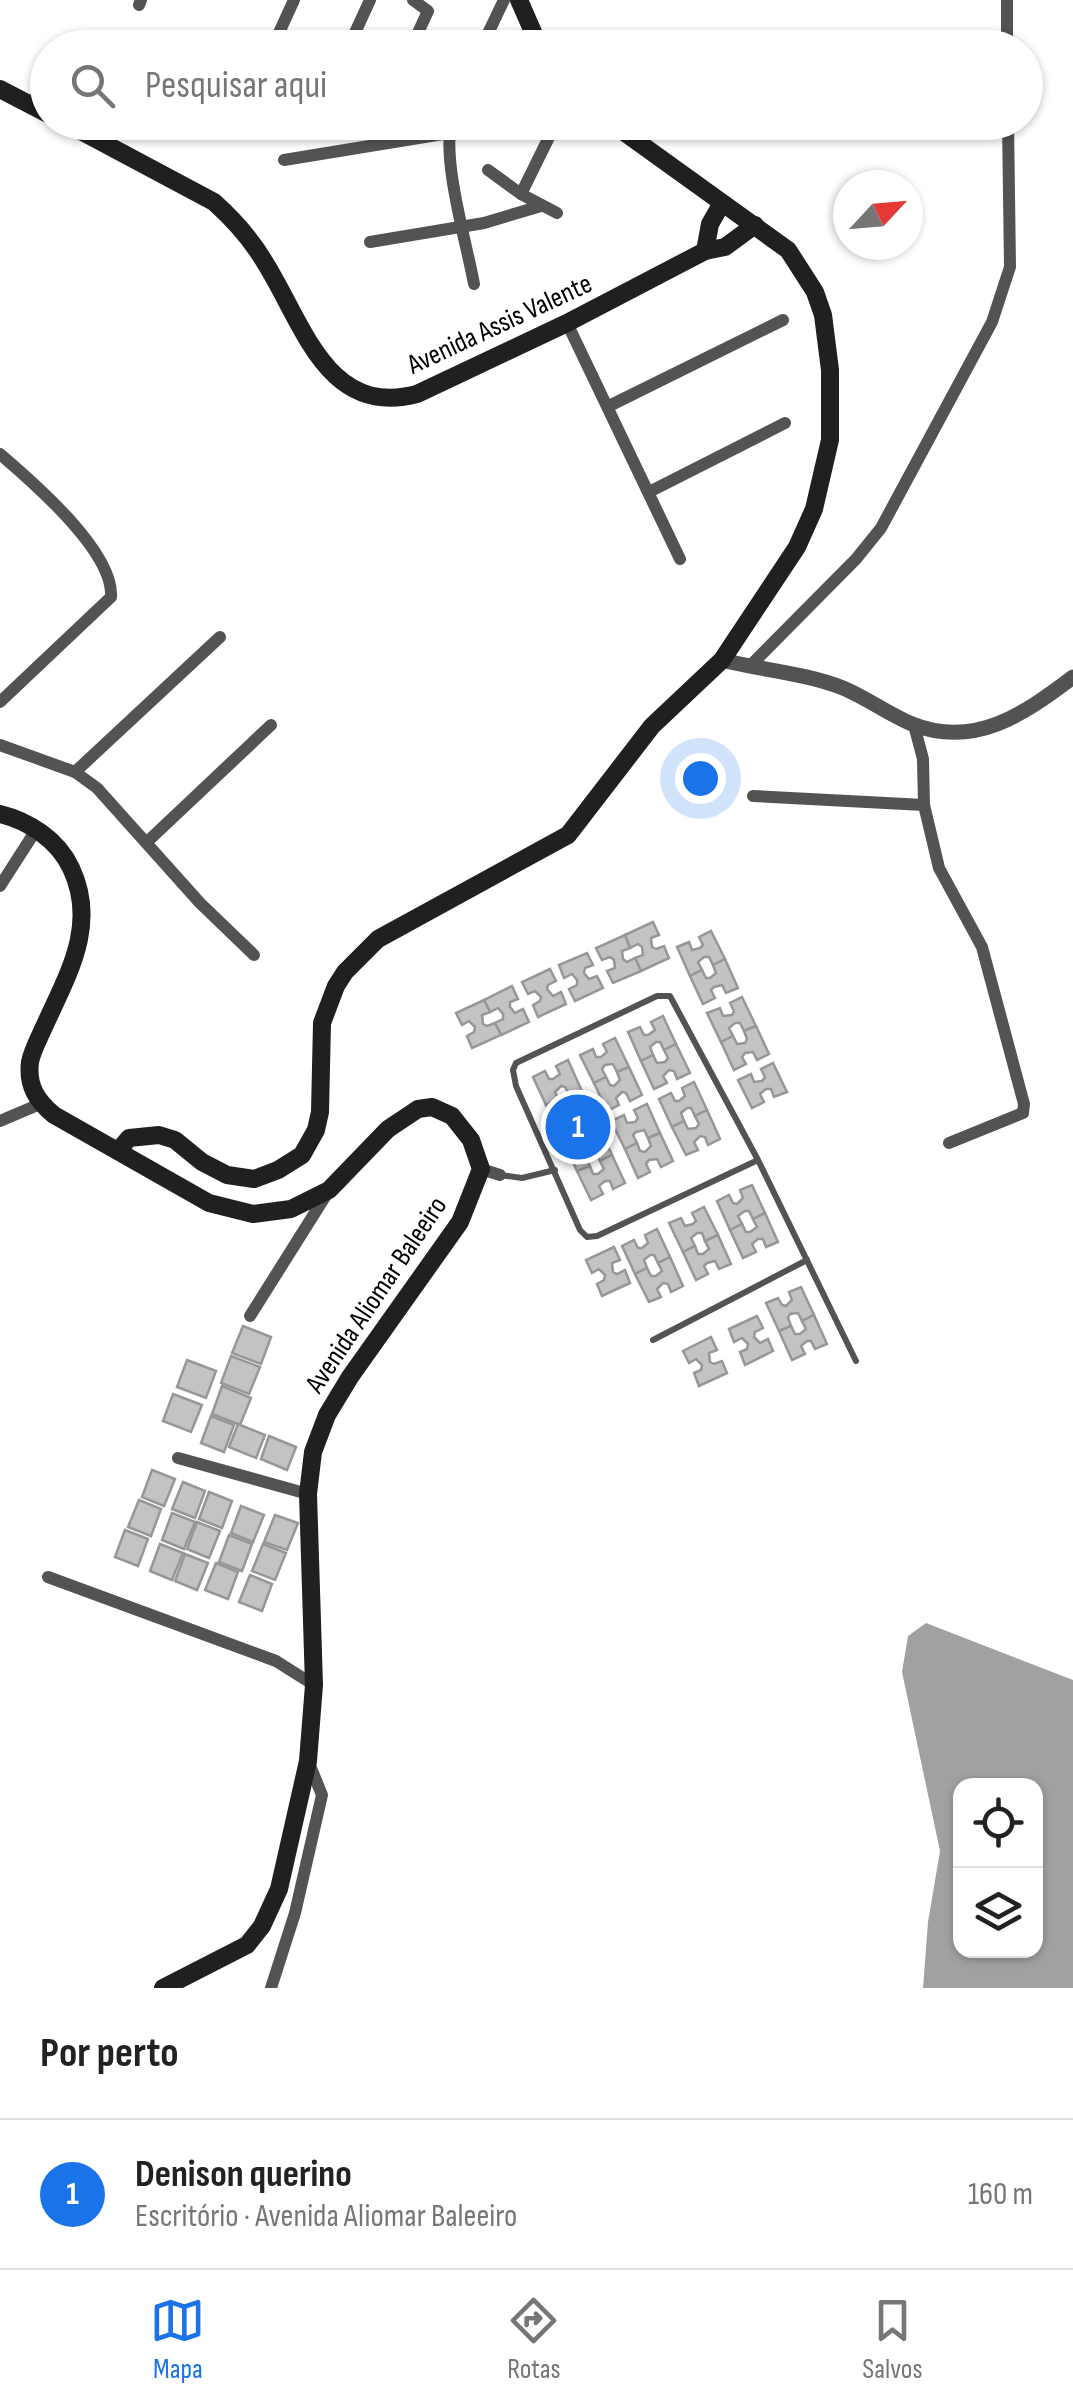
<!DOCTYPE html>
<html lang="pt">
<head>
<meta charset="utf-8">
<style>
  body { margin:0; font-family:"Sofia Sans Condensed",sans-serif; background:#f6f6f6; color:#222 }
  .controls { position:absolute; right:30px; bottom:30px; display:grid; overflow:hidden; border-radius:20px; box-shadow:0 2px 8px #0004 }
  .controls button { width:90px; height:90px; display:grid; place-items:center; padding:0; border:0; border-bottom:2px solid #e0e0e0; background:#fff; color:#222; font:50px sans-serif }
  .compass { position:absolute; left:833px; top:170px; width:90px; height:90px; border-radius:50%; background:#fff; box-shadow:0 2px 8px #0004; rotate:64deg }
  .you { position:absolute; left:700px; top:778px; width:35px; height:35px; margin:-25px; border:8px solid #fff; border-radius:50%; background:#1a73e8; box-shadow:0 0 0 15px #1a73e833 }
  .badge { display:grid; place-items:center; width:65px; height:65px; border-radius:50%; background:#1a73e8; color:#fff; font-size:32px; font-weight:700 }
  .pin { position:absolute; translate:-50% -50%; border:5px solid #fff; box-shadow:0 2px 10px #0006 }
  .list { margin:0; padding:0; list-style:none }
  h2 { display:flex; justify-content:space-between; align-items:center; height:130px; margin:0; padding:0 40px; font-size:42px }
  h2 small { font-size:32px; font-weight:400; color:#767676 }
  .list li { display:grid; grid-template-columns:65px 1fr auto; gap:30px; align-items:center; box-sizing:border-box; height:150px; padding:0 40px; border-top:2px solid #e0e0e0 }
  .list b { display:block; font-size:38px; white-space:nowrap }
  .list p { margin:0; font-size:32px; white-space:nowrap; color:#767676 }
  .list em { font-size:32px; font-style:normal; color:#767676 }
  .icon { flex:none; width:55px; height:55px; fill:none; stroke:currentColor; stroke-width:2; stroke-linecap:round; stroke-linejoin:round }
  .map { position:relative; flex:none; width:1073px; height:1988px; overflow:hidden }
  .search { position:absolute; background:#fff; box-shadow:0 2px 8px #0004; left:30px; right:30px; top:30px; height:110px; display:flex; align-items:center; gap:25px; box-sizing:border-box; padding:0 35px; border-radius:55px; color:#767676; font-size:38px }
  .sheet { height:280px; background:#fff }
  nav { display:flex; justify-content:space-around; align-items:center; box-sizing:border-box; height:140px; border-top:2px solid #e0e0e0; background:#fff; font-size:28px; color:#767676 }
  nav a { display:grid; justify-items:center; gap:5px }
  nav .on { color:#1a73e8 }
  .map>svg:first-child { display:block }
</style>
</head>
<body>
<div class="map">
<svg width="1073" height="1988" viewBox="0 0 1073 1988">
  <rect width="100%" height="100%" fill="#fff"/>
  <!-- water -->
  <path fill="#a1a1a1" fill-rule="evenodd" d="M926,1623L1073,1680V1988H923L928,1922L940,1851L902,1672L908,1636ZM960,1786H1036V1950H960Z"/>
  <!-- building -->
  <g fill="#c3c3c3" stroke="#979797" stroke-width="2.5">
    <polygon points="653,922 659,935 651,938 652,947 656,949 664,946 669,958 641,971 635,958 643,955 642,947 638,944 630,948 625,935"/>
    <polygon points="711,931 725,959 713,965 709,957 704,957 698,962 702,970 690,976 677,947 689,942 692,950 700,948 703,945 699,937"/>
    <polygon points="625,935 630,948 622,951 623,959 627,962 635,958 641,971 613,983 607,971 615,968 614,960 610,957 602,960 596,948"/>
    <polygon points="587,953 593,965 585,968 584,973 589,979 597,976 603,988 575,1001 569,989 577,985 577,980 572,974 564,978 559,965"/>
    <polygon points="725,959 738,988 726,993 722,985 714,987 711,990 715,998 703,1004 690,976 702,970 706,978 710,978 716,973 713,965"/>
    <polygon points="550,969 556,981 548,985 547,989 553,996 561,992 566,1004 538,1017 533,1005 540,1001 541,997 535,991 528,994 522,982"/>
    <polygon points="512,986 518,999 510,1002 510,1007 515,1013 523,1009 529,1022 501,1035 495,1023 503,1019 503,1014 498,1008 490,1012 484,1000"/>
    <polygon points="742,997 756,1026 744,1031 740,1023 735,1023 729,1028 733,1036 721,1042 707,1013 720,1008 723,1016 732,1015 734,1011 730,1003"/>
    <polygon points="484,1000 490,1012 482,1015 483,1024 487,1026 495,1023 501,1035 472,1048 467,1036 474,1032 475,1027 469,1021 462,1025 456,1013"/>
    <polygon points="663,1016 676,1044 664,1050 660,1042 656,1042 650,1047 653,1055 641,1061 628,1032 640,1027 644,1035 648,1035 655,1030 651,1022"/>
    <polygon points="756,1026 769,1054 757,1060 753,1052 745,1053 742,1057 746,1064 734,1070 721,1042 733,1036 737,1044 745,1043 747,1039 744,1031"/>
    <polygon points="615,1038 629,1067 617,1072 613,1064 605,1065 602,1069 606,1077 594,1083 580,1055 593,1049 596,1057 601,1057 607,1052 603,1044"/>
    <polygon points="676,1044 690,1073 677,1079 674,1071 669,1070 663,1076 667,1083 654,1089 641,1061 653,1055 657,1063 665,1062 668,1058 664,1050"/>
    <polygon points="568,1060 581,1089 569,1094 565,1087 561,1086 555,1092 558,1099 546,1105 533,1077 545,1071 549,1079 553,1079 560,1074 556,1066"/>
    <polygon points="773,1063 787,1092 774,1097 771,1089 766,1089 760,1094 764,1102 752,1108 738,1080 751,1074 754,1082 762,1081 765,1077 761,1069"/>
    <polygon points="629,1067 642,1095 630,1101 626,1093 622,1092 616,1098 619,1105 607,1111 594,1083 606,1077 610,1085 614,1086 620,1080 617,1072"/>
    <polygon points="694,1082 707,1110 695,1116 691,1108 687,1108 681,1113 684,1121 672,1127 659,1099 671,1093 675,1101 679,1101 685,1096 682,1088"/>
    <polygon points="581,1089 595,1117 583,1123 579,1115 574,1114 568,1120 572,1128 560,1133 546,1105 558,1099 562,1107 570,1106 573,1102 569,1094"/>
    <polygon points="647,1104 660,1133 648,1138 644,1130 636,1132 633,1135 637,1143 625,1149 611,1121 624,1115 627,1123 635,1122 638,1118 634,1110"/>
    <polygon points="707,1110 720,1139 708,1145 705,1137 700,1136 694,1142 698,1150 686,1155 672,1127 684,1121 688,1129 696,1128 699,1124 695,1116"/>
    <polygon points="599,1127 612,1155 600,1161 596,1153 592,1152 586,1158 590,1166 577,1171 564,1143 576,1137 580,1145 584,1146 590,1140 587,1132"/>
    <polygon points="660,1133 673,1161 661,1167 657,1159 649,1160 646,1164 650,1172 638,1178 625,1149 637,1143 640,1151 645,1152 651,1146 648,1138"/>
    <polygon points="612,1155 625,1183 613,1189 610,1181 605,1181 599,1186 603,1194 591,1200 577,1171 590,1166 593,1174 598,1174 604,1169 600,1161"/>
    <polygon points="752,1185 765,1213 753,1219 749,1211 745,1211 738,1216 742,1224 730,1230 717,1201 729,1195 733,1203 737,1204 743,1198 740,1190"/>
    <polygon points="704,1207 718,1235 705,1241 702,1233 697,1233 691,1238 695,1246 683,1252 669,1223 681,1218 685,1226 693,1224 696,1221 692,1213"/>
    <polygon points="765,1213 778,1242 766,1247 763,1239 758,1239 752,1244 756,1252 743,1258 730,1230 742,1224 746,1232 750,1232 757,1227 753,1219"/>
    <polygon points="657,1229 670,1257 658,1263 654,1255 650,1255 644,1260 647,1268 635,1274 622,1246 634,1240 638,1248 642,1248 648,1243 645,1235"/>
    <polygon points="718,1235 731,1264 719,1269 715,1261 707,1263 704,1266 708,1274 696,1280 683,1252 695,1246 698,1254 703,1254 709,1249 705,1241"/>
    <polygon points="614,1247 620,1260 612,1263 613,1272 617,1274 625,1270 630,1283 602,1296 597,1284 604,1280 605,1275 599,1269 592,1273 586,1260"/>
    <polygon points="670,1257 683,1286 671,1292 668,1284 663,1283 657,1289 661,1297 649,1302 635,1274 647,1268 651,1276 656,1276 662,1271 658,1263"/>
    <polygon points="801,1287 814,1315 802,1321 798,1313 790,1314 788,1318 791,1326 779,1331 766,1303 778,1298 782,1305 786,1306 792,1300 789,1292"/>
    <polygon points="814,1315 827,1344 815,1349 811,1341 807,1341 801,1346 805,1354 792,1360 779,1331 791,1326 795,1334 800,1334 806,1329 802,1321"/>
    <polygon points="757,1316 763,1328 755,1332 754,1337 760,1343 768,1339 773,1351 745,1365 740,1352 747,1349 748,1344 742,1338 734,1342 729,1329"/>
    <polygon points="243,1326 271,1337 261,1364 232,1353"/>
    <polygon points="711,1337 717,1350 709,1353 710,1362 714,1364 722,1361 727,1373 699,1386 694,1373 701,1370 702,1365 696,1359 689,1363 683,1351"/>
    <polygon points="231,1356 260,1367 249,1394 221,1383"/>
    <polygon points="187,1360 216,1371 206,1398 177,1387"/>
    <polygon points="222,1386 251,1398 240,1425 212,1414"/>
    <polygon points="173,1394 202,1405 191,1432 163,1421"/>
    <polygon points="211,1416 234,1425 224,1452 201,1443"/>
    <polygon points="238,1424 265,1435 256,1458 229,1447"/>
    <polygon points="269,1436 296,1447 287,1470 261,1459"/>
    <polygon points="152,1470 175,1479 164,1506 142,1497"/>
    <polygon points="183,1482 205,1491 195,1518 172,1509"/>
    <polygon points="209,1492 232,1501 222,1528 199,1519"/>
    <polygon points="139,1500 161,1509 151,1536 128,1527"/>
    <polygon points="241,1506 264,1515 253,1542 231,1533"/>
    <polygon points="172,1513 195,1522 184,1549 162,1540"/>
    <polygon points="275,1515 298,1523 287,1550 264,1542"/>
    <polygon points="197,1522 220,1531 209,1558 187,1549"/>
    <polygon points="125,1530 148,1539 138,1566 115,1557"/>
    <polygon points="229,1535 252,1544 242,1571 219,1562"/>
    <polygon points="160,1544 183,1553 172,1580 150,1571"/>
    <polygon points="263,1544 286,1553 275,1580 252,1571"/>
    <polygon points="185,1554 208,1563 197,1590 175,1581"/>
    <polygon points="216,1563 238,1572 228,1599 205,1590"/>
    <polygon points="250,1575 272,1584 262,1611 239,1602"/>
  </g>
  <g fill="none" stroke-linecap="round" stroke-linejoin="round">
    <!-- service -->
    <g stroke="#535353" stroke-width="6">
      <polyline points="758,1160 670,996 657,996 516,1063 513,1070 516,1086 580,1230 587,1237 597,1236 758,1160 856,1361"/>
      <polyline points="500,1175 522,1178 555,1170"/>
      <polyline points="653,1340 807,1260"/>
    </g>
    <!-- minor -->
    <g stroke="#535353" stroke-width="12">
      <polyline points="1007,0 1007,48"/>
      <polyline points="139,5 141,0"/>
      <polyline points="272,48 294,0"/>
      <polyline points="348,48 370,0"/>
      <polyline points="411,48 428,11 413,0"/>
      <polyline points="481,48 504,0"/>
      <path d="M452,122C441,157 467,245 474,284"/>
      <polyline points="284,160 449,133"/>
      <polyline points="488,170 521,194 557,213"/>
      <polyline points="521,194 554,127"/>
      <polyline points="370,242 484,223 541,206"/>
      <polyline points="567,323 680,559"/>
      <polyline points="609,406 783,320"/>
      <path d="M0,454C33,482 114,552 111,597L0,702"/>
      <polyline points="649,492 785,423"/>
      <polyline points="749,667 856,559 881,528 992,322 1010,267 1008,122"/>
      <polyline points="914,725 923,759 924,805 939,868 982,947 1024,1104 1023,1113 949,1143"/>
      <polyline points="0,745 75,772 97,788 200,903 254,955"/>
      <polyline points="75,772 220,637"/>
      <polyline points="753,796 924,805"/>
      <polyline points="147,842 271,725"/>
      <polyline points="0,886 36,830"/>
      <polyline points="0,1121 40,1104"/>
      <polyline points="481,1169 500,1175"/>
      <polyline points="250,1316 328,1192"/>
      <polyline points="178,1458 308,1494"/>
      <polyline points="48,1577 276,1661 314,1685"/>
      <polyline points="271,1988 295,1913 322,1795 309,1763"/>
    </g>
    <!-- tertiary -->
    <path stroke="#535353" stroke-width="15" d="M722,660C761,670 805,673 843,688C867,698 888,714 912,724C975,749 1024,714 1073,677"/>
    <!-- secondary -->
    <g stroke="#202020" stroke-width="18">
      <polyline points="519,0 540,48"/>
      <polyline points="0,89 48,114"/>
      <path d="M64,122L214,202C234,220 251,239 264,261C303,322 326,418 417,394L567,323L705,251L725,247L755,225"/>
      <polyline points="705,251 710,224 722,203"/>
      <path d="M0,814C29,821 58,840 71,868C98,925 68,974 44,1027C39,1038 32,1051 30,1062C27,1086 37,1101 54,1115L209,1203L253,1214L291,1209L329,1190L388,1129L418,1109L432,1107L452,1116L471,1140L481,1169L460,1222L350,1377L327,1415L313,1452L308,1494L314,1685L308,1761L279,1889L262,1926L247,1945L163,1988"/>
      <polyline points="118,1151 129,1138 159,1135 175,1140 202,1162 227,1175 254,1179 278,1170 302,1155 316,1130 320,1112 322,1023 336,986 345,972 378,939 568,835 652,726 722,660 797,547 814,509 830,440 830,370 823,315 815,292 788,250 610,122"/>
    </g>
  </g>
  <g text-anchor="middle" stroke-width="10" stroke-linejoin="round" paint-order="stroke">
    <!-- street labels -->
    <g font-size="28" fill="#000" stroke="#fff">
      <text transform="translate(499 323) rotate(-25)" y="10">Avenida Assis Valente</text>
      <text transform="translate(375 1294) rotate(-56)" y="10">Avenida Aliomar Baleeiro</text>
    </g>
  </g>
</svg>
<div class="controls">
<button><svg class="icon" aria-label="locate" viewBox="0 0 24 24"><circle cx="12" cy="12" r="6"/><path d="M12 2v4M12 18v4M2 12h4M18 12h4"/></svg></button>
<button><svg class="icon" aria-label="layers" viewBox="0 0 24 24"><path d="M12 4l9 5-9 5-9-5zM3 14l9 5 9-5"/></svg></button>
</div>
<svg class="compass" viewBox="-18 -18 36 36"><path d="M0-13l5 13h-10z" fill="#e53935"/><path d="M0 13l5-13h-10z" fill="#767676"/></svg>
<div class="you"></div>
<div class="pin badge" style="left:578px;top:1127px">1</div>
<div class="search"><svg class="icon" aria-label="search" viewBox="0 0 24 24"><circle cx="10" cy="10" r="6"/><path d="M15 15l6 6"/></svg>Pesquisar aqui</div>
</div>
<section class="sheet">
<h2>Por perto<small></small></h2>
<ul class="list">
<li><span class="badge">1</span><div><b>Denison querino</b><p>Escritório · Avenida Aliomar Baleeiro</p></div><em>160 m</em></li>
</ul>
</section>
<nav>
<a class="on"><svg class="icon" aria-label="map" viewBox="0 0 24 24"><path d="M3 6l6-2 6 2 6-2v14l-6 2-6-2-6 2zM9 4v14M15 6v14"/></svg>Mapa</a>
<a><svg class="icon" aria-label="directions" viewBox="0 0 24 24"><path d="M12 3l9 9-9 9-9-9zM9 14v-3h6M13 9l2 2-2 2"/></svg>Rotas</a>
<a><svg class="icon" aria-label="saved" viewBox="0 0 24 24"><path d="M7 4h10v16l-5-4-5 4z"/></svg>Salvos</a>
</nav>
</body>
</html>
